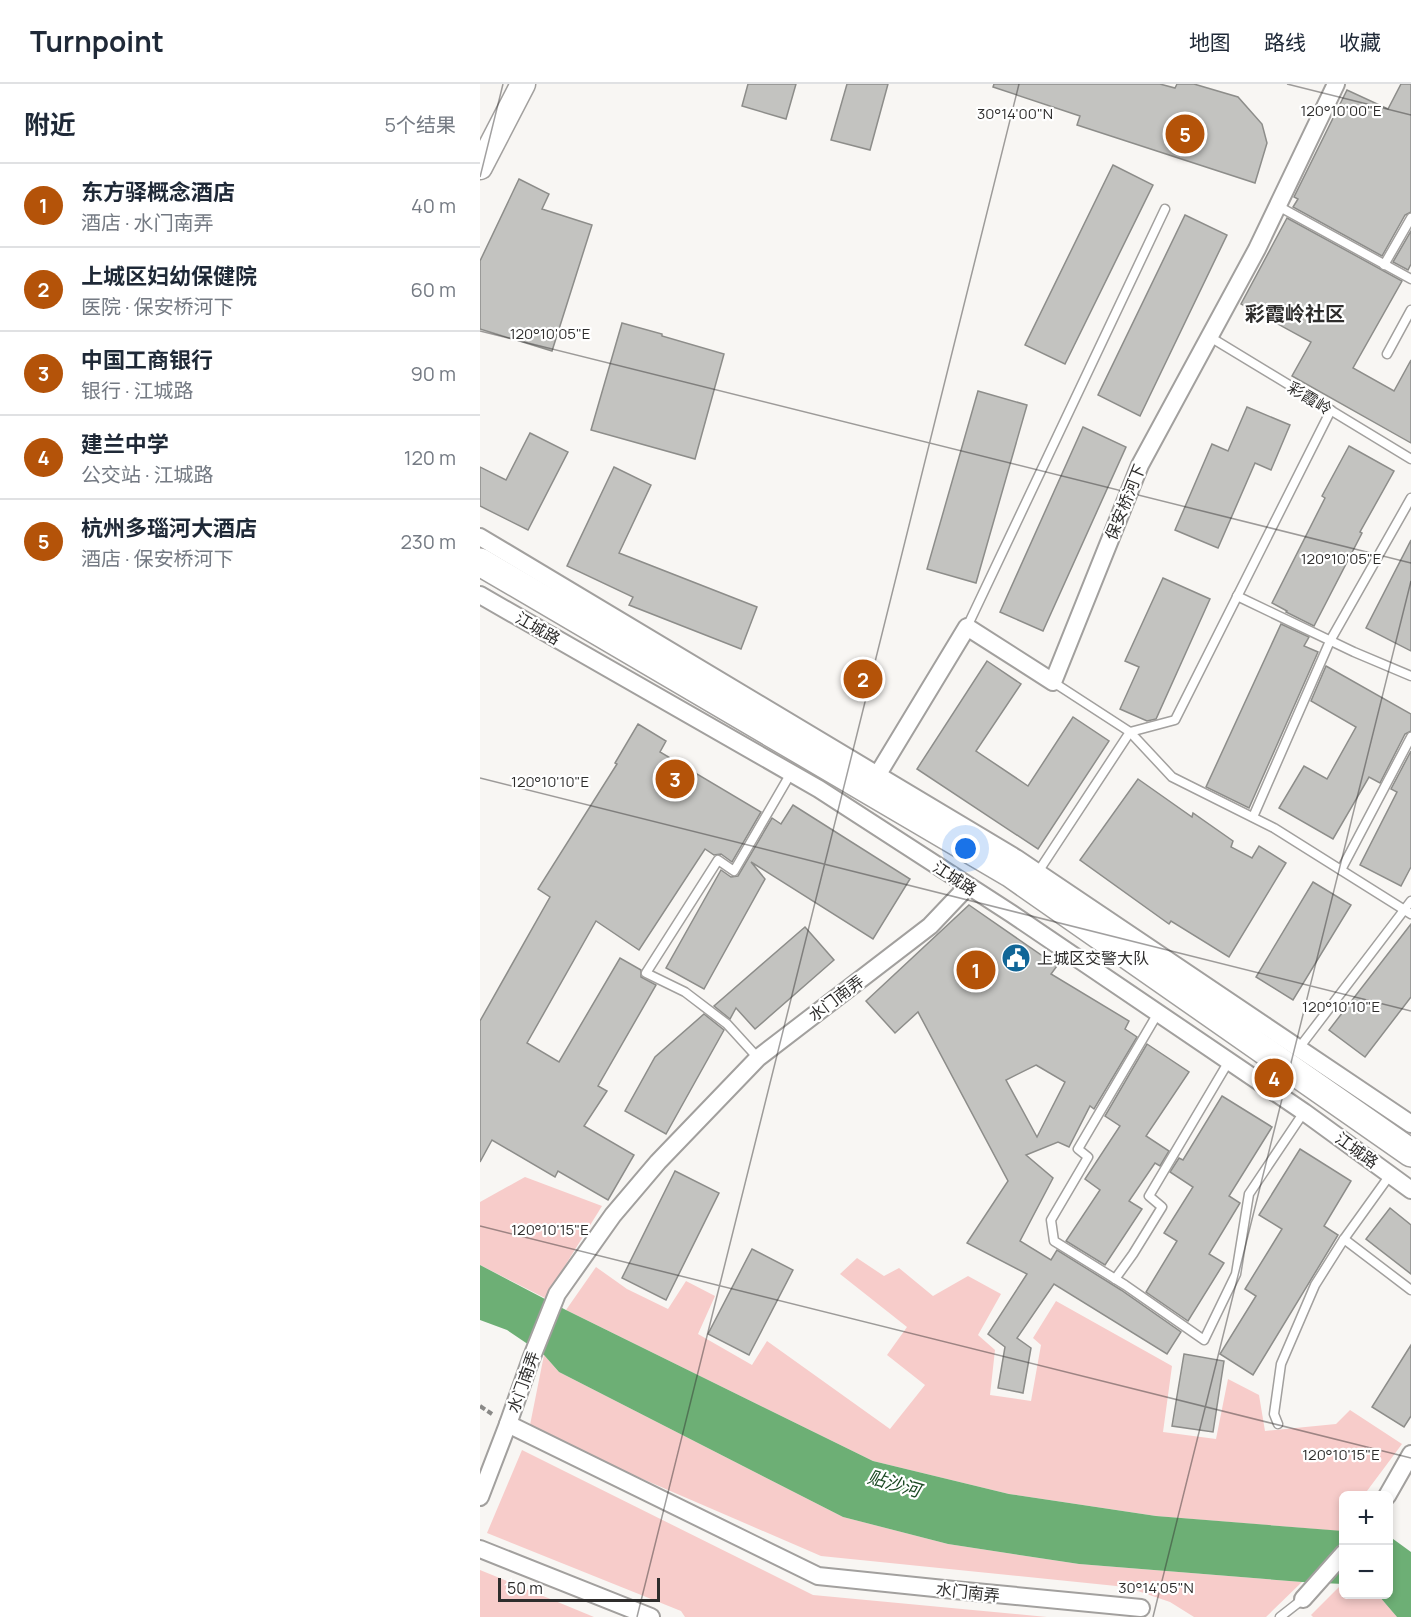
<!DOCTYPE html>
<html lang="zh">
<head>
<meta charset="utf-8">
<style>
  body { margin:0; font-family:Manrope,"Noto Sans SC",sans-serif; background:#f2f2f3; color:#1f2937 }
  .controls { position:absolute; right:18px; bottom:18px; display:grid; overflow:hidden; border-radius:9px; box-shadow:0 3px 9px #0003 }
  .controls button { width:54px; height:54px; display:grid; place-items:center; padding:0; border:0; border-bottom:2px solid #e0e1e3; background:#fff; color:#1f2937; font:30px sans-serif }
  .scale { position:absolute; left:18px; bottom:15px; width:162px; box-sizing:border-box; padding-left:6px; border:3px solid #2e2d2c; border-top:0; font-size:16px; line-height:21px; white-space:nowrap; color:#2e2d2c; -webkit-text-stroke:4px #fff; paint-order:stroke }
  .you { position:absolute; left:486px; top:765px; width:21px; height:21px; margin:-15px; border:4px solid #fff; border-radius:50%; background:#1a73e8; box-shadow:0 0 0 9px #1a73e833 }
  .badge { display:grid; place-items:center; width:39px; height:39px; border-radius:50%; background:#b45309; color:#fff; font-size:20px; font-weight:700 }
  .pin { position:absolute; translate:-50% -50%; border:3px solid #fff; box-shadow:0 2px 6px #0006 }
  .list { margin:0; padding:0; list-style:none }
  h2 { display:flex; justify-content:space-between; align-items:center; height:78px; margin:0; padding:0 24px; font-size:26px }
  h2 small { font-size:20px; font-weight:400; color:#747a83 }
  .list li { display:grid; grid-template-columns:39px 1fr auto; gap:18px; align-items:center; box-sizing:border-box; height:84px; padding:0 24px; border-top:2px solid #e0e1e3 }
  .list b { display:block; font-size:22px; white-space:nowrap }
  .list p { margin:0; font-size:20px; white-space:nowrap; color:#747a83 }
  .list em { font-size:20px; font-style:normal; color:#747a83 }
  .map { position:relative; flex:none; width:931px; height:1533px; overflow:hidden }
  header { display:flex; align-items:center; gap:36px; box-sizing:border-box; height:84px; padding:0 30px; background:#fff; border-bottom:2px solid #e0e1e3 }
  header strong { font-size:28px }
  nav { display:flex; gap:33px; margin-inline-start:auto; font-size:21px }
  main { display:flex }
  aside { flex:1; background:#fff }
  .map>svg:first-child { display:block }
</style>
</head>
<body>
<header>
<strong>Turnpoint</strong>
<nav><a>地图</a><a>路线</a><a>收藏</a></nav>
</header>
<main>
<aside>
<h2>附近<small>5个结果</small></h2>
<ul class="list">
<li><span class="badge">1</span><div><b>东方驿概念酒店</b><p>酒店 · 水门南弄</p></div><em>40 m</em></li>
<li><span class="badge">2</span><div><b>上城区妇幼保健院</b><p>医院 · 保安桥河下</p></div><em>60 m</em></li>
<li><span class="badge">3</span><div><b>中国工商银行</b><p>银行 · 江城路</p></div><em>90 m</em></li>
<li><span class="badge">4</span><div><b>建兰中学</b><p>公交站 · 江城路</p></div><em>120 m</em></li>
<li><span class="badge">5</span><div><b>杭州多瑙河大酒店</b><p>酒店 · 保安桥河下</p></div><em>230 m</em></li>
</ul>
</aside>
<div class="map">
<svg width="931" height="1533" viewBox="0 0 931 1533">
  <rect width="100%" height="100%" fill="#f8f6f3"/>
  <!-- green -->
  <g fill="#f7ccca">
    <polygon points="45,1093 122,1122 65,1214 0,1181 0,1118"/>
    <polygon points="377,1174 404,1192 419,1184 453,1212 488,1192 521,1210 498,1251 515,1266 510,1311 551,1317 561,1261 553,1254 576,1217 692,1282 683,1348 736,1355 748,1295 779,1311 785,1347 856,1340 870,1326 922,1360 884,1411 864,1412 863,1440 859,1447 676,1432 529,1410 393,1377 86,1226 116,1183 147,1205 188,1225 206,1197 235,1212 218,1250 272,1281 287,1257 410,1345 445,1301 407,1271 427,1243 360,1190"/>
    <polygon points="64,1271 79,1288 363,1433 468,1460 599,1480 822,1498 786,1533 714,1533 690,1518 646,1503 341,1472 49,1346"/>
    <polygon points="42,1366 333,1511 567,1533 205,1533 201,1527 7,1449"/>
    <polygon points="0,1486 114,1533 0,1533"/>
    <polygon points="863,1499 864,1510 895,1510 899,1512 917,1533 833,1533 831,1531"/>
  </g>
  <!-- water -->
  <g fill="#6daf75">
    <polygon points="0,1181 86,1226 393,1377 529,1410 676,1432 863,1447 863,1500 822,1498 599,1480 468,1460 363,1433 79,1288 64,1271 27,1246 0,1236"/>
    <polygon points="909,1452 931,1468 931,1533 917,1533 899,1512 895,1511 908,1510"/>
  </g>
  <!-- building -->
  <g fill="#c3c3c0" stroke="#8d8d8a" stroke-width="1.5" fill-rule="evenodd">
    <polygon points="268,0 316,0 306,35 262,22"/>
    <polygon points="367,0 408,0 390,66 351,56"/>
    <polygon points="514,0 680,0 695,4 697,0 714,0 758,13 782,40 787,59 775,99 597,41 600,32 513,3"/>
    <polygon points="921,0 931,0 931,128 925,131 902,172 813,123 818,115 814,113 867,6 908,25"/>
    <polygon points="633,81 673,101 585,280 545,261"/>
    <polygon points="39,95 69,110 62,125 112,141 72,267 0,245 0,177"/>
    <polygon points="705,131 747,151 660,332 618,311"/>
    <polygon points="807,134 922,197 873,284 914,307 931,276 931,359 812,292 831,258 761,220"/>
    <polygon points="931,147 931,180 928,186 913,178"/>
    <polygon points="142,239 182,250 182,252 244,270 215,375 111,346"/>
    <polygon points="498,307 547,321 496,499 447,485"/>
    <polygon points="767,323 810,341 791,386 775,379 738,464 695,446 732,360 748,367"/>
    <polygon points="603,343 646,363 563,547 520,528"/>
    <polygon points="50,349 88,368 48,446 0,422 0,383 26,396"/>
    <polygon points="869,362 914,387 880,448 882,449 834,542 806,528 807,527 792,519 845,414 842,412"/>
    <polygon points="134,383 171,401 139,469 277,523 261,565 149,521 153,513 87,482"/>
    <polygon points="931,456 931,567 886,544"/>
    <polygon points="683,494 730,515 676,635 667,637 640,625 659,583 645,577"/>
    <polygon points="801,540 829,553 824,562 838,568 769,724 726,703"/>
    <polygon points="507,577 541,600 496,667 548,702 593,633 629,657 558,765 437,685"/>
    <polygon points="846,582 931,630 931,647 925,650 900,699 889,693 853,755 799,724 824,682 847,695 876,643 831,617"/>
    <polygon points="158,640 186,657 180,668 281,728 252,778 241,770 234,771 225,765 159,866 116,837 47,959 79,978 140,874 161,886 161,893 176,901 118,1002 127,1007 104,1042 154,1071 128,1116 78,1087 75,1093 12,1056 0,1078 0,937 70,813 58,805 137,680 135,679"/>
    <polygon points="931,667 931,783 921,802 880,781 917,708 911,705"/>
    <polygon points="658,695 712,733 713,729 753,757 751,763 772,774 779,762 806,779 749,873 691,837 689,840 600,776"/>
    <polygon points="313,721 430,795 393,855 271,778 285,795 224,905 186,884 241,786 251,793 258,792 292,734 301,740"/>
    <polygon points="833,798 871,821 813,916 776,893"/>
    <path d="M489,821L577,882L571,890L649,937L645,945L657,953L614,1025L610,1022L589,1063L578,1058L546,1071L573,1094L540,1157L571,1176L577,1166L641,1206L701,1248L687,1270L574,1200L537,1254L551,1264L543,1309L518,1304L525,1263L508,1250L547,1190L487,1159L528,1097L438,928L415,949L386,917ZM556,981L585,998L557,1053L526,996Z"/>
    <polygon points="931,840 931,913 885,973 849,946"/>
    <polygon points="325,843 354,876 275,945 256,924 250,935 234,922"/>
    <polygon points="224,930 244,946 186,1050 145,1027 175,973"/>
    <polygon points="667,960 709,988 666,1052 689,1067 680,1082 675,1079 649,1117 662,1125 625,1181 586,1157 620,1106 605,1095 640,1042 625,1032"/>
    <polygon points="742,1012 792,1043 749,1112 760,1119 729,1170 744,1179 708,1237 666,1208 697,1157 684,1149 713,1103 690,1088 699,1074 703,1076"/>
    <polygon points="820,1065 871,1097 844,1142 858,1151 773,1291 740,1270 776,1212 765,1205 802,1145 779,1131"/>
    <polygon points="195,1087 239,1109 186,1216 142,1194"/>
    <polygon points="910,1124 931,1141 931,1190 886,1155"/>
    <polygon points="272,1165 313,1186 269,1271 228,1250"/>
    <polygon points="931,1261 931,1332 924,1343 892,1323"/>
    <polygon points="704,1270 744,1277 733,1348 692,1342"/>
  </g>
  <g fill="none" stroke-linecap="round" stroke-linejoin="round">
    <!-- lane casing -->
    <g stroke="#a2a09e" stroke-width="11">
      <g id="lane">
        <polyline points="798,122 931,195"/>
        <polyline points="904,181 931,134"/>
        <polyline points="730,253 931,375"/>
        <polyline points="907,270 931,226"/>
        <polyline points="851,326 695,636 650,648 692,693 794,744 931,830"/>
        <polyline points="757,512 874,568 931,592"/>
        <polyline points="487,543 685,125"/>
        <polyline points="773,733 850,557 931,414"/>
        <polyline points="861,786 931,653"/>
        <polyline points="558,788 650,648 573,598"/>
        <polyline points="678,929 598,1065 608,1073 571,1136 574,1157 645,1201 724,1256 756,1190 769,1110 824,1028"/>
        <polyline points="819,964 931,817"/>
        <polyline points="278,974 247,940 205,908 166,889 238,776 254,787 311,689"/>
        <polyline points="864,1155 931,1206"/>
        <polyline points="635,1195 653,1170 682,1123 669,1112 749,977"/>
        <polyline points="798,1340 794,1330 801,1280 835,1201 864,1155 910,1091"/>
        <polyline points="800,1533 823,1515"/>
      </g>
    </g>
    <!-- street casing -->
    <g stroke="#a2a09e" stroke-width="20">
      <g id="street">
        <polyline points="0,453 536,774 931,1040"/>
        <polyline points="0,511 339,705 532,830 824,1028 931,1106"/>
        <polyline points="398,690 487,543 573,598 660,381 777,165 856,0"/>
        <polyline points="488,802 450,842 278,974 178,1078 133,1131 77,1210 51,1275 28,1340 338,1492 474,1506 661,1524"/>
        <polyline points="907,1412 931,1370"/>
        <polyline points="0,1413 28,1340"/>
        <polyline points="0,1465 171,1533"/>
        <polyline points="823,1515 864,1469"/>
      </g>
    </g>
    <!-- secondary casing -->
    <g stroke="#a2a09e" stroke-width="27">
      <polyline id="secondary" points="0,83 43,0"/>
    </g>
    <!-- primary casing -->
    <g stroke="#a2a09e" stroke-width="30">
      <polyline id="primary" points="0,478 530,789 931,1069"/>
    </g>
    <!-- path -->
    <polyline stroke="#8a8987" stroke-width="4" stroke-dasharray="6 3" stroke-linecap="butt" points="0,1322 12,1330"/>
    <!-- lane -->
    <use href="#lane" stroke="#fff" stroke-width="8"/>
    <!-- street -->
    <use href="#street" stroke="#fff" stroke-width="16"/>
    <!-- secondary -->
    <use href="#secondary" stroke="#fff" stroke-width="24"/>
    <!-- primary -->
    <use href="#primary" stroke="#fff" stroke-width="27"/>
  </g>
  <!-- ticks -->
  <path fill="none" stroke="#2e2d2c" stroke-width="1.5" stroke-opacity="0.45" d="M807,0L931,31M0,93L23,0M0,247L931,479M0,694L931,927M0,1142L931,1374M157,1533L539,0M673,1533L931,497"/>
  <!-- icons -->
  <defs>
    <g id="civic-disc" transform="scale(1.5)"><circle r="9.5" fill="#116697" stroke="#fff"/><path d="M-.6-6.5H3V-4.5H.6V-3L4-1V1h2V6H-6V1h2V-1L-.6-3ZM-1.2 2.5V6h2.4V2.5Z" fill="#fff"/></g>
  </defs>
  <g fill-rule="evenodd">
    <use href="#civic-disc" x="536" y="874"/>
  </g>
  <g text-anchor="middle" stroke-width="4.5" stroke-linejoin="round" paint-order="stroke">
    <!-- street labels -->
    <g font-size="16" fill="#2e2d2c" stroke="#fff">
      <text transform="translate(830 314) rotate(31)" y="6">彩霞岭</text>
      <text transform="translate(645 418) rotate(-68)" y="6">保安桥河下</text>
      <text transform="translate(58 544) rotate(30)" y="6">江城路</text>
      <text transform="translate(475 794) rotate(33)" y="6">江城路</text>
      <text transform="translate(356 914) rotate(-37)" y="6">水门南弄</text>
      <text transform="translate(877 1066) rotate(36)" y="6">江城路</text>
      <text transform="translate(43 1298) rotate(-70)" y="6">水门南弄</text>
      <text transform="translate(488 1508) rotate(6)" y="6">水门南弄</text>
    </g>
    <!-- poi labels -->
    <g font-size="16" fill="#2e2d2c" stroke="#fff" text-anchor="start">
      <text x="557" y="880">上城区交警大队</text>
    </g>
    <!-- water labels -->
    <g font-size="18" font-style="italic" fill="#1a4922" stroke="#fff">
      <text transform="translate(414 1400) rotate(16)" y="6">贴沙河</text>
    </g>
    <!-- quarter labels -->
    <g font-size="20" font-weight="bold" fill="#2e2d2c" stroke="#fff">
      <text x="815" y="237">彩霞岭社区</text>
    </g>
  </g>
  <g font-size="15" text-anchor="middle" fill="#2e2d2c" stroke="#fff" stroke-width="4.5" stroke-linejoin="round" paint-order="stroke">
    <text x="861" y="32">120°10'00"E</text>
    <text x="535" y="35">30°14'00"N</text>
    <text x="70" y="255">120°10'05"E</text>
    <text x="861" y="480">120°10'05"E</text>
    <text x="70" y="703">120°10'10"E</text>
    <text x="861" y="928">120°10'10"E</text>
    <text x="70" y="1151">120°10'15"E</text>
    <text x="861" y="1376">120°10'15"E</text>
    <text x="676" y="1509">30°14'05"N</text>
  </g>
</svg>
<div class="controls">
<button>+</button>
<button>−</button>
</div>
<div class="scale">50 m</div>
<div class="you"></div>
<div class="pin badge" style="left:496px;top:886px">1</div>
<div class="pin badge" style="left:383px;top:595px">2</div>
<div class="pin badge" style="left:195px;top:695px">3</div>
<div class="pin badge" style="left:794px;top:994px">4</div>
<div class="pin badge" style="left:705px;top:50px">5</div>
</div>
</main>
</body>
</html>
